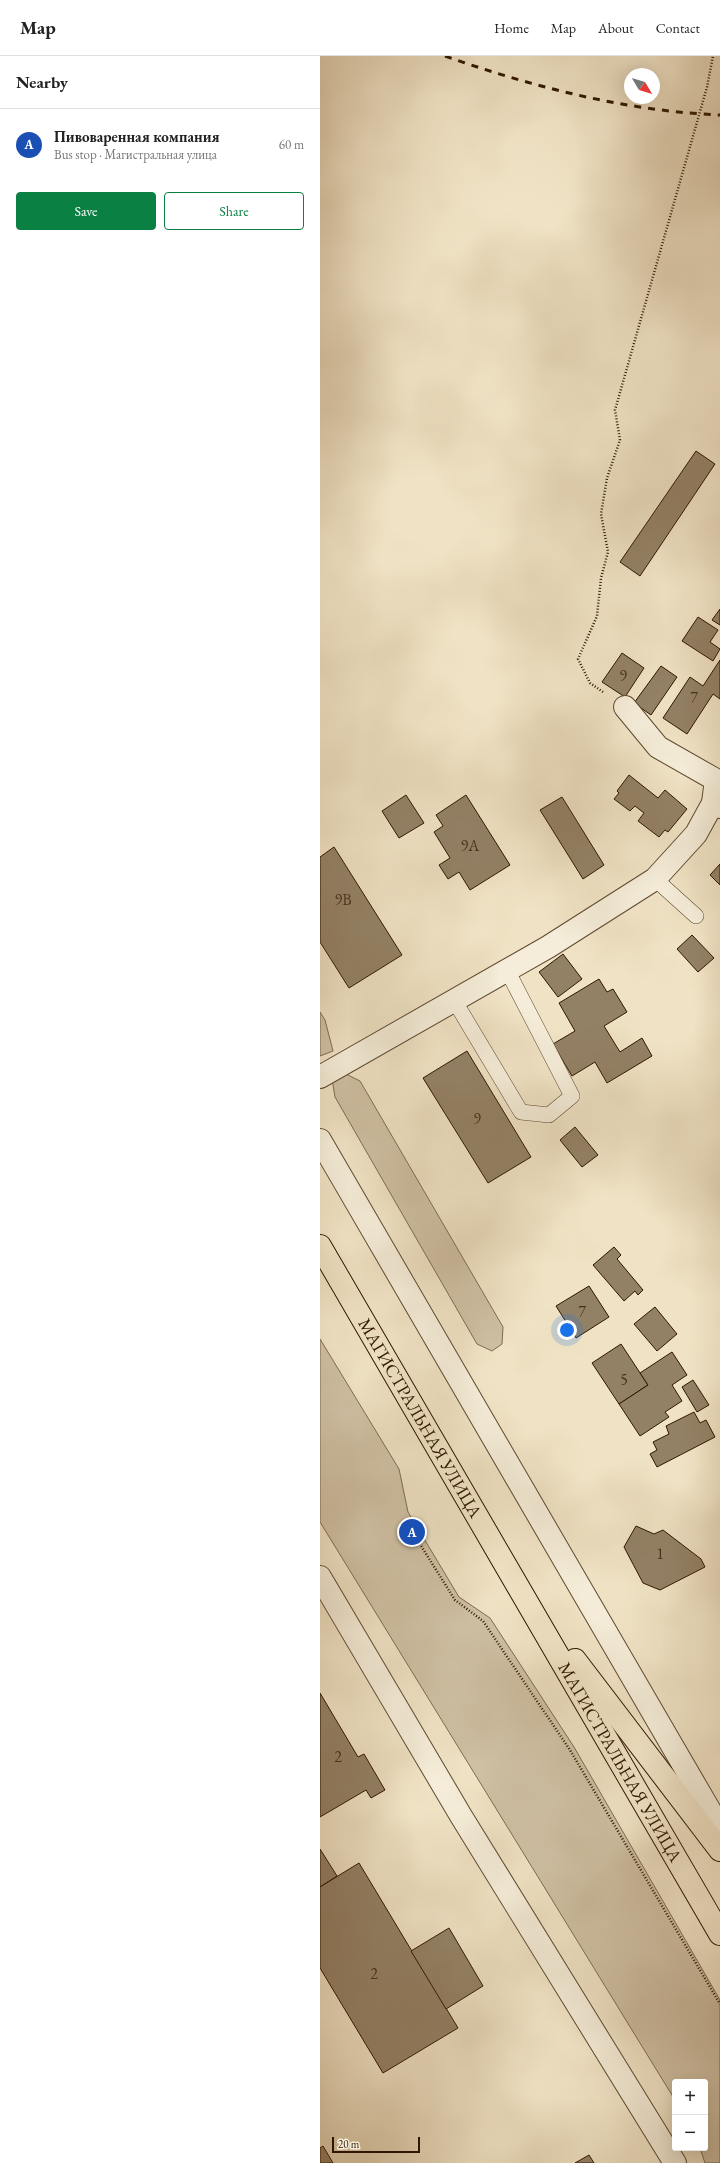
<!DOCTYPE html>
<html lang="en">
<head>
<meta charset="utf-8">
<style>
  body { margin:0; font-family:"EB Garamond",serif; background:#f6f6f6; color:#222 }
  .controls { position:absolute; right:12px; bottom:12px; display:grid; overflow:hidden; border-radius:4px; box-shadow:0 4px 16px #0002 }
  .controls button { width:36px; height:36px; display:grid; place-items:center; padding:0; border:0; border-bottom:1px solid #e0e0e0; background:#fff; color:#222; font:20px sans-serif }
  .compass { position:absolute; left:304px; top:12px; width:36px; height:36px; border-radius:50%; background:#fff; box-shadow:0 4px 16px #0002; rotate:128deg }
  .scale { position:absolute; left:12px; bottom:10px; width:88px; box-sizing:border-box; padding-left:4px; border:2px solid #2e1600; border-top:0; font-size:11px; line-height:14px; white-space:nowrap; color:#2e1600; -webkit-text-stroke:3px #f5edd9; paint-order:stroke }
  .you { position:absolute; left:247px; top:1274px; width:14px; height:14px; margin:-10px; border:3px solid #fff; border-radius:50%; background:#1a73e8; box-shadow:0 0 0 6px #1a73e833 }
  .badge { display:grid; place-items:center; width:26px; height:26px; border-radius:50%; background:#0b8043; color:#fff; font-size:13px; font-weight:700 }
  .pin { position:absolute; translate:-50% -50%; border:2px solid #fff; box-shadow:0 1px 4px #0006 }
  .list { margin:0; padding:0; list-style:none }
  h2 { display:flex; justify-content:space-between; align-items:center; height:52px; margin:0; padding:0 16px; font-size:17px }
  h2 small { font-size:13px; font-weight:400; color:#767676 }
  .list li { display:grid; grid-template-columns:26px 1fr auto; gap:12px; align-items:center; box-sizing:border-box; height:72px; padding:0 16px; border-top:1px solid #e0e0e0 }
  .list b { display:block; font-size:15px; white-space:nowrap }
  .list p { margin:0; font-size:13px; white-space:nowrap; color:#767676 }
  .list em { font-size:13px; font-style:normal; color:#767676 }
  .actions { display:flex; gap:8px; padding:12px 16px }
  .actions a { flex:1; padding:9px 0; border:1px solid #0b8043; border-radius:4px; text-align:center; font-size:14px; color:#0b8043 }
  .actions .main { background:#0b8043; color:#fff }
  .map { position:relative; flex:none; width:400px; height:2107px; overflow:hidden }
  header { display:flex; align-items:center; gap:24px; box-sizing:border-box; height:56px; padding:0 20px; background:#fff; border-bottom:1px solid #e0e0e0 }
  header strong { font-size:19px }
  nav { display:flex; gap:22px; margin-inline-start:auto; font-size:14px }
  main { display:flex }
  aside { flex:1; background:#fff }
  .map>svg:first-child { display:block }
</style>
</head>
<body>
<header>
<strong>Map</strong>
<nav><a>Home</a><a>Map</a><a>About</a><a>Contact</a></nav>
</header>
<main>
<aside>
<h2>Nearby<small></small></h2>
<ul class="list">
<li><span class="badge" style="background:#1a4fb4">A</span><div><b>Пивоваренная компания</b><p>Bus stop · Магистральная улица</p></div><em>60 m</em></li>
</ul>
<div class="actions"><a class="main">Save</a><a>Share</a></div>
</aside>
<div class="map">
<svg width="400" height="2107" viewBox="0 0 400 2107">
  <rect width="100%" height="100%" fill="#f0e3c5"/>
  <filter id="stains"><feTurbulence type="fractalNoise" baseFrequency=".005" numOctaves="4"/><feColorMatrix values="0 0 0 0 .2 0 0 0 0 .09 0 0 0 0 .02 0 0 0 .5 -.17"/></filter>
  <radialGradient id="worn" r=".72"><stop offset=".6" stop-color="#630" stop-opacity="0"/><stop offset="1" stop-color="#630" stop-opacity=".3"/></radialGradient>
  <!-- green -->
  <g fill="#cfc0a4" stroke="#7e6b52">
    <polygon points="0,956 5,964 13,995 0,1000"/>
    <polygon points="24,1017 40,1025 183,1271 182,1288 172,1295 157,1288 15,1041 12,1023"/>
    <polygon points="0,1283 79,1413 88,1456 139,1541 170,1562 254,1691 400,1944 400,2107 385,2107 380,2092 385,2092 385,2026 355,2026 355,2044 0,1466"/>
  </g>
  <!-- building -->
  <g fill="#938166" stroke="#2e1600">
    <polygon points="376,395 395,408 320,520 300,506"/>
    <polygon points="400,553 400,569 392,564"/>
    <polygon points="378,561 398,574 390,586 400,593 393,605 362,585"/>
    <polygon points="302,597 324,612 305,641 282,626"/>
    <polygon points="400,604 400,643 393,638 367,678 343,662 370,621 383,630"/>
    <polygon points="341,610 357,621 331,659 314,647"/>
    <polygon points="309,719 338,742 345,734 367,753 348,776 345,774 339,781 318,765 324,757 315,750 310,755 294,743 299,737 297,735"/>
    <polygon points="86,739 104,767 79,782 62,755"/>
    <polygon points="146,739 190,809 150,834 139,816 128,823 119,809 130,802 114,776 123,770 116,759"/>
    <polygon points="242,741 284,809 263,823 220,754"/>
    <polygon points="14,791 82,899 29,932 0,886 0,801"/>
    <polygon points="400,808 400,829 390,819"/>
    <polygon points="372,879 394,902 378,916 357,893"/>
    <polygon points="243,898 262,923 238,941 219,916"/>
    <polygon points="279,923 287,936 293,933 307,956 284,970 300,996 322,982 332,1000 287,1027 275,1006 252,1020 233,988 255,975 239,947"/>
    <polygon points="147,995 211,1101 168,1127 103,1022"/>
    <polygon points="255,1071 278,1099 262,1111 240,1084"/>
    <polygon points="294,1191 301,1199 297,1203 323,1234 318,1239 315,1235 304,1245 273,1209"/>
    <polygon points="269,1230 289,1261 256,1282 236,1250"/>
    <polygon points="335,1251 357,1278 337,1295 314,1268"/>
    <polygon points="301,1288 328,1329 299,1348 272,1307"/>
    <polygon points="352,1296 367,1319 352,1329 362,1345 345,1356 349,1361 320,1380 299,1348 328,1329 320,1317"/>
    <polygon points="373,1324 389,1349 377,1356 362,1331"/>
    <polygon points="374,1356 380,1367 386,1364 395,1381 337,1411 330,1398 337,1394 333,1386 349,1378 346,1370"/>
    <polygon points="316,1470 334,1478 343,1474 381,1503 385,1511 340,1534 323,1527 304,1491"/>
    <polygon points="0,1637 38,1701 44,1698 65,1734 51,1742 46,1734 0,1761"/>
    <polygon points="0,1793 17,1820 0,1831"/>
    <polygon points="39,1807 138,1972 63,2017 0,1912 0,1831"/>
    <polygon points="129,1872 163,1930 126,1953 91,1895"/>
    <polygon points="3,2090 13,2107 0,2107 0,2092"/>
    <polygon points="269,2099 274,2107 255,2107"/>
  </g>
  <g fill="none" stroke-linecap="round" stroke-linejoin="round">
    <!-- service casing -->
    <g stroke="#5e4931" stroke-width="16">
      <g id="service">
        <polyline points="335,823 376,860"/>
        <polyline points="134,944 201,1056 229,1059 252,1040 187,914"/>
      </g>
    </g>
    <!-- minor casing -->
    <g stroke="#5e4931" stroke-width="24">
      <g id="minor">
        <polyline points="305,651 338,691 396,724 393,747 400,751"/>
        <polyline points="0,1021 228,891 335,823 376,778 393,747"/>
        <polyline points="0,1084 400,1772"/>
        <polyline points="0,1521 141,1760 355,2107"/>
      </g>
    </g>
    <!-- primary casing -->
    <g stroke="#2e1600" stroke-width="24">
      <g id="primary">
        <path id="s1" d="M0,1190L400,1878"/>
        <polyline points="255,1604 400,1794"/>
      </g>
    </g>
    <!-- path -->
    <g stroke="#2e1600" stroke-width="2.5" stroke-dasharray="1 2" stroke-linecap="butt">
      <polyline points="283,636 270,627 258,603 277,560 281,522 288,496 281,458 287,422 300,384 295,354 387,31 393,0"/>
      <polyline points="98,1485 135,1544 163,1565 250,1694 400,1948"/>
    </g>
    <!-- service -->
    <use href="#service" stroke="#f5edd9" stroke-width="15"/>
    <!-- minor -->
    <use href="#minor" stroke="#f5edd9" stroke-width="22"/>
    <!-- primary -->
    <use href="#primary" stroke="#f0e3c5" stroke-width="22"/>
    <!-- rail -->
    <path stroke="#2e1600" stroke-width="3" stroke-dasharray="7 7" stroke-linecap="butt" d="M125,0C213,31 306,55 400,59"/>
  </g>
  <g text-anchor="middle" stroke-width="3" stroke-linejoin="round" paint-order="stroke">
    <!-- number labels -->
    <g font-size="16" fill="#47311a">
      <text x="303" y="625">9</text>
      <text x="374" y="647">7</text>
      <text x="150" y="795">9А</text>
      <text x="23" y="849">9В</text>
      <text x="157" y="1068">9</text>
      <text x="262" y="1261">7</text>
      <text x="304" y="1329">5</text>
      <text x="340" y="1503">1</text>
      <text x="18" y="1706">2</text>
      <text x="54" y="1923">2</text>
    </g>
    <!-- street labels -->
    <g font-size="18" fill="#2e1600" stroke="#f5edd9">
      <text dy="6" stroke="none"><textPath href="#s1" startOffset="199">МАГИСТРАЛЬНАЯ УЛИЦА</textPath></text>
      <text dy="6" stroke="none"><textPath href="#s1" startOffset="597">МАГИСТРАЛЬНАЯ УЛИЦА</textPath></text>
    </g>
  </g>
  <rect width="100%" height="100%" filter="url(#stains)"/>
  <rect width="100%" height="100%" fill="url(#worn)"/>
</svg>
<div class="controls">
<button>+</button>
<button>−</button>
</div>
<svg class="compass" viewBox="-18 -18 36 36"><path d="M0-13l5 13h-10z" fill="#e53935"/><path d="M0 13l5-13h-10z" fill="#767676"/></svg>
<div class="scale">20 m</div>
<div class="you"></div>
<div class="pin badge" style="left:92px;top:1476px;background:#1a4fb4">A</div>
</div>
</main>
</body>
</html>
